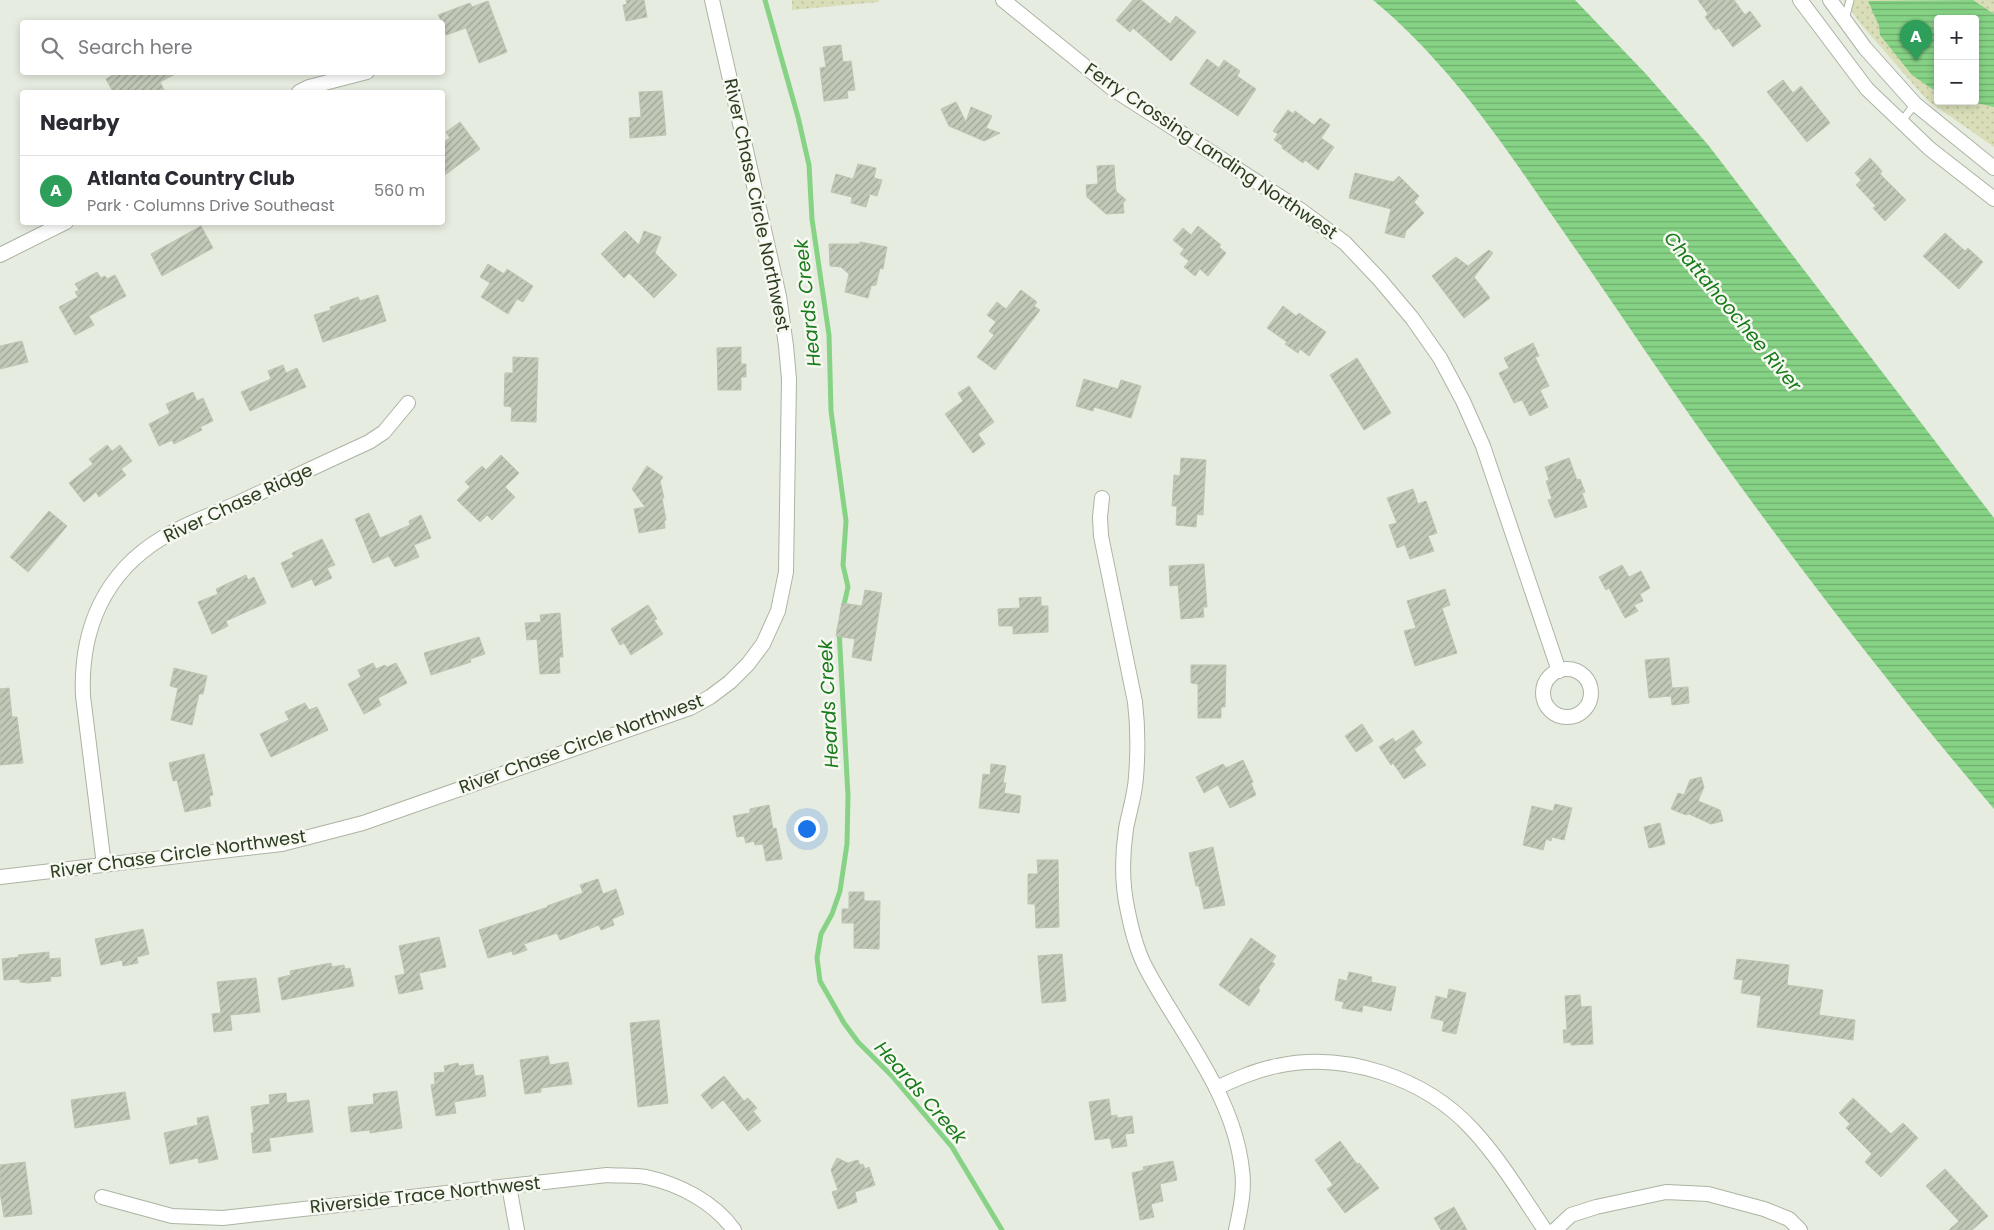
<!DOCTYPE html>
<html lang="en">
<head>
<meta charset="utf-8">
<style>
  body { margin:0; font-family:Poppins,sans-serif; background:#f7f7f7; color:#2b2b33 }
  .controls { position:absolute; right:15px; top:15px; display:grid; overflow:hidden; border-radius:5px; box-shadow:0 2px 8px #0003 }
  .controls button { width:45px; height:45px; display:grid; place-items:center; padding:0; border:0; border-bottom:1px solid #e1e1e2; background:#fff; color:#2b2b33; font:25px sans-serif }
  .you { position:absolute; left:806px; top:828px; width:18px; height:18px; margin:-12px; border:4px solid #fff; border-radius:50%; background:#1a73e8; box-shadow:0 0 0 8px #1a73e833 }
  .badge { display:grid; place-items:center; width:32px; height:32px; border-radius:50%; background:#7c3aed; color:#fff; font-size:16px; font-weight:700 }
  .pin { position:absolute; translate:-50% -41px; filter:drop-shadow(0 1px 2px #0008) }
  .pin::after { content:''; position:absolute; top:26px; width:18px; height:15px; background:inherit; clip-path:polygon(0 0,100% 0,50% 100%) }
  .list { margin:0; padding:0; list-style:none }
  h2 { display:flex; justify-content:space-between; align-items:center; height:65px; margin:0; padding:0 20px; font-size:21px }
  h2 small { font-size:16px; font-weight:400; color:#7c7c81 }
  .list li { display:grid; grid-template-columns:32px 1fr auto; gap:15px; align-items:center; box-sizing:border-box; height:70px; padding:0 20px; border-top:1px solid #e1e1e2 }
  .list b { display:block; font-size:19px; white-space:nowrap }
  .list p { margin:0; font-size:16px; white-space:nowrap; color:#7c7c81 }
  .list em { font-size:16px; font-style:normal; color:#7c7c81 }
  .icon { flex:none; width:28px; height:28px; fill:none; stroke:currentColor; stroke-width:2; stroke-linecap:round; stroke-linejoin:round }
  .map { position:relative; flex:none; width:1994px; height:1230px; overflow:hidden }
  .search { position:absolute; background:#fff; box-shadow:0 2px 8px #0003; left:20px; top:20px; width:425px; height:55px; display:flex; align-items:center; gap:12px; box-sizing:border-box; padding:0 18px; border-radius:5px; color:#7c7c81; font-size:19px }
  .panel { position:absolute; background:#fff; box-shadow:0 2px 8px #0003; left:20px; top:90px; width:425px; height:135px; border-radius:5px }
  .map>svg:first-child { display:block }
</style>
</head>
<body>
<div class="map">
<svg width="1994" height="1230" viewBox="0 0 1994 1230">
  <defs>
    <pattern id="green-dots" width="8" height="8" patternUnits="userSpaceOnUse" patternTransform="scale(1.25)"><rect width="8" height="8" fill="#d9deb8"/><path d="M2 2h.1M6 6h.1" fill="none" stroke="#babf9e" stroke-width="1.8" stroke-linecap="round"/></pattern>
    <pattern id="water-rules" width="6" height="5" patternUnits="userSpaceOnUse" patternTransform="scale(1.25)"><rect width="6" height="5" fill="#86d386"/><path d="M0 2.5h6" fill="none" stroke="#6eac6d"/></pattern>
    <pattern id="building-hatch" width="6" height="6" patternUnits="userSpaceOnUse" patternTransform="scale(1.25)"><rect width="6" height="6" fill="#c2c9b8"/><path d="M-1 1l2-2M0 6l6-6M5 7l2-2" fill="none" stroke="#9ea495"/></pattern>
  </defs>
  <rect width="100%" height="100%" fill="#e7ece0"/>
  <!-- green -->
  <g fill="url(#green-dots)" fill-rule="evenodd">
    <polygon points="792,0 879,0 879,2 792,10"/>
    <path d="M1844,0H1994V147L1927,100L1860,23ZM1938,19H1975V101H1938Z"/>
  </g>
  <!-- water -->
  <g fill="url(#water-rules)">
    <path d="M1373,0H1575L1646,74L1709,146L1994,518V809C1878,672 1768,529 1666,381C1626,323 1587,265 1547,208C1496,133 1443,58 1373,0Z"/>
    <polygon points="1973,0 1994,14 1994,107 1968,101 1975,101 1975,19 1938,19 1938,93 1912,75 1880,35 1879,26 1868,1"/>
  </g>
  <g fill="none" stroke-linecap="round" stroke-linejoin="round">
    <!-- stream -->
    <g stroke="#86d386" stroke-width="5">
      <polyline points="765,0 798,117 809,165 812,219 829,335 831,411 846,521 843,565 848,587 843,609"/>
      <polyline points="839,629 848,796 847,844 840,891 832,914 821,934 817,958 820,981 844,1023 858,1042 892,1076 952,1147 1002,1230"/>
    </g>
  </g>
  <!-- building -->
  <g fill="url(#building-hatch)" stroke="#bdc5b2">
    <polygon points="626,0 644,0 647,17 626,21 623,5 627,4"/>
    <polygon points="1133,0 1141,0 1170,24 1176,16 1196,32 1171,61 1133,28 1130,32 1116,20"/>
    <polygon points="1698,0 1734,0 1745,15 1750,11 1761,26 1733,47 1719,28 1715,30 1705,17 1708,14"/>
    <polygon points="488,1 507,52 479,63 466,28 446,35 442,22 438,15 470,3 472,7"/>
    <polygon points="841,45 843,62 851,61 855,90 847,91 848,98 824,101 820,68 826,67 823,47"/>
    <polygon points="1207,59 1219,68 1224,60 1240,71 1237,76 1256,89 1238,116 1190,84"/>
    <polygon points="118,72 179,72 160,82 165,92 113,92 106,79"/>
    <polygon points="1783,80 1793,93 1801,86 1830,123 1807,142 1767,92"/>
    <polygon points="662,91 666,135 630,138 629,118 641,117 639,92"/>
    <polygon points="956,102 966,122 971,107 992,116 986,128 1000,133 984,141 949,126 941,109"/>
    <polygon points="1288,110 1293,114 1295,111 1314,125 1320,118 1330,125 1321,138 1334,147 1318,170 1305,160 1303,163 1282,148 1283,146 1274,140 1278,134 1273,131"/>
    <polygon points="460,122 480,149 442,177 442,143 450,138 446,132"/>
    <polygon points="1870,158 1882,171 1880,174 1906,200 1885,221 1873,208 1876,206 1856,185 1861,180 1855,173"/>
    <polygon points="858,164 876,168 874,178 882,180 877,196 870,194 866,207 851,203 852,197 831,192 836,174 853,179"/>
    <polygon points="1114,165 1116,191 1126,200 1123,203 1124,213 1106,214 1087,197 1086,185 1098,184 1097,166"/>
    <polygon points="1355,173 1393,182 1399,176 1419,196 1414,202 1424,213 1406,231 1404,238 1385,233 1391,209 1349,198"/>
    <polygon points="201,226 213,248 162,276 151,254"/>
    <polygon points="1198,226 1221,245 1219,247 1226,253 1208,276 1200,269 1195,276 1184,267 1189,261 1180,254 1184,249 1173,240 1183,228 1191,235"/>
    <polygon points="625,231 639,245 644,231 661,237 655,253 677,275 654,298 629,273 624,278 601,254"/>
    <polygon points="1945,233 1965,251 1968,248 1983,262 1959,289 1923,256"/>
    <polygon points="860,242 887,247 883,269 880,268 876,285 871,286 868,298 845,292 849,274 841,267 830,266 829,244 860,244"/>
    <polygon points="1489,250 1493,253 1474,277 1490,298 1464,318 1432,276 1456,257 1468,266"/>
    <polygon points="488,264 504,274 507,269 533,286 523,302 517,299 508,314 481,297 490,283 480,277"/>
    <polygon points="97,272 101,278 105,276 107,279 115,275 126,296 89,316 94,325 75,335 59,307 78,297 75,292 79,290 75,284"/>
    <polygon points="1021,290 1037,302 1034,306 1040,310 995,370 977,357 994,335 989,331 996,322 987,315 997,302 1006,309"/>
    <polygon points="378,295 386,321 323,342 314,315 331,310 330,307 358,297 360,301"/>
    <polygon points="1283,306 1296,316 1299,313 1326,332 1309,356 1300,349 1298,353 1285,344 1287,342 1267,328"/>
    <polygon points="22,341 28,362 0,369 0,346"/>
    <polygon points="1533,343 1539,356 1535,357 1549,386 1540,390 1548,407 1530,416 1522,400 1514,403 1499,373 1509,368 1504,358"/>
    <polygon points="741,347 741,364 746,364 746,377 741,377 741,390 718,390 717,348"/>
    <polygon points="513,357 538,358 536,422 511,421 512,407 504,406 505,373 513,373"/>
    <polygon points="1357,358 1391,413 1364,430 1330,375"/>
    <polygon points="283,365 286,373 297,368 306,387 250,411 241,392 271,379 268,371"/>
    <polygon points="1084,379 1118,389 1121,380 1141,386 1131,418 1094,407 1093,411 1076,406"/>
    <polygon points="969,386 994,422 978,434 985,444 973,453 945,414 963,401 958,393"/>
    <polygon points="193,392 197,401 203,398 213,421 200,427 202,430 174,444 172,440 159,446 149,424 170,413 166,404"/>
    <polygon points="107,445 112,451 120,445 132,461 121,469 126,475 99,497 96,492 84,502 69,483 93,464 89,459"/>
    <polygon points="501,455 519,473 505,487 515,497 492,520 487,515 480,522 457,500 470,487 465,482 482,466 486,470"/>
    <polygon points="1181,458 1206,460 1203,515 1197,514 1196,527 1176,525 1177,506 1172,506 1174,475 1180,476"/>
    <polygon points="1569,458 1577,480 1580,479 1585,492 1582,493 1587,507 1555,518 1548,500 1552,499 1546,481 1549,480 1545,467"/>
    <polygon points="647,466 663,477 660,481 664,498 662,498 666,520 664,521 665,528 639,533 634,509 645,507 632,489"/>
    <polygon points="1413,489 1418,504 1426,501 1437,533 1428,536 1434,551 1410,559 1405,545 1397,548 1389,525 1397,523 1387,498"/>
    <polygon points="49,511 67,526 28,572 10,557"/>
    <polygon points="369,513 380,538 410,525 409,521 421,515 431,538 414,545 419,557 395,567 389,556 373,563 355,519"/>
    <polygon points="322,539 335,565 327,568 332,578 315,586 312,579 292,588 281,563 294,557 292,553"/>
    <polygon points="1204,564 1207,607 1203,607 1204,617 1181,619 1178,585 1170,586 1169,566"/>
    <polygon points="1622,565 1629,577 1641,571 1650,588 1640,594 1643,601 1634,605 1638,611 1625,618 1609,588 1606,590 1599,577"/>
    <polygon points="246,575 248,580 254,577 266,603 226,621 228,626 212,634 198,602 218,594 216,589"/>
    <polygon points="1445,589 1450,605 1442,608 1457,653 1415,666 1404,631 1416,628 1407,601"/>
    <polygon points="865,590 882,593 871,661 852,657 855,639 836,636 842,603 862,606"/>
    <polygon points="1041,597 1041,606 1048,606 1048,632 1013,634 1013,626 999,626 998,609 1020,608 1019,598"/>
    <polygon points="648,605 657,619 654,620 663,634 631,655 624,643 620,645 611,629"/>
    <polygon points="560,613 563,657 559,657 560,673 540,674 537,639 527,640 525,623 541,622 540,615"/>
    <polygon points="479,637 485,654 470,659 471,662 431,675 424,653"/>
    <polygon points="1669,658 1672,688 1688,687 1689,703 1672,705 1671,696 1649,698 1645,660"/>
    <polygon points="373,663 376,669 385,665 387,667 396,663 407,683 378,698 381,705 364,714 348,684 361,677 358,670"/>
    <polygon points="1191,665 1226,665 1225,707 1221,707 1221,718 1198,718 1198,684 1191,683"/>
    <polygon points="174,668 207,676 203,694 199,694 192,725 171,720 178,688 170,686"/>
    <polygon points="9,688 12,717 17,717 23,763 0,765 0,689"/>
    <polygon points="305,703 309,710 317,707 328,730 271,757 260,734 289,720 285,712"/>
    <polygon points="1362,724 1373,741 1356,752 1345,736"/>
    <polygon points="1413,730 1422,743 1414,749 1426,765 1404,779 1393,763 1391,765 1379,747 1393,738 1395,742"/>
    <polygon points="204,754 213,795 209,796 211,806 185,812 177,780 173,781 169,763"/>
    <polygon points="1243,760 1253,782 1251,783 1256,795 1230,808 1218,785 1204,793 1196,777 1223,764 1226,768"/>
    <polygon points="991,764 1006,766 1003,783 1006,783 1004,793 1021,796 1019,813 979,808 983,774 990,775"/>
    <polygon points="1701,777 1704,787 1698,801 1720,810 1723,821 1711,824 1689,814 1686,815 1671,809 1678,793 1684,795 1690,780"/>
    <polygon points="1555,804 1572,808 1564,840 1552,837 1551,841 1546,839 1543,850 1523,845 1532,806 1553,811"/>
    <polygon points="769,805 773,829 776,828 782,859 766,861 763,844 755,845 754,841 746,843 744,836 737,837 733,816 750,813 750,809"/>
    <polygon points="1660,823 1665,844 1649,848 1644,827"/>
    <polygon points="1213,847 1225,905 1204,909 1199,886 1196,886 1189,853"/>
    <polygon points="1037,860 1058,860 1059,927 1036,928 1035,904 1028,904 1028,874 1038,874"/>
    <polygon points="598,879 603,894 616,889 624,914 612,919 614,925 601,930 599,925 560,940 557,933 524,944 527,950 513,955 512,951 488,958 479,930 548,907 547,906 583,893 580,885"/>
    <polygon points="849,892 864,892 864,901 880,901 879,949 854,948 854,923 842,923 842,909 849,909"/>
    <polygon points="143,929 149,954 137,957 138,963 123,966 122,960 101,965 95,939"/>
    <polygon points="439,937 446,967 419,973 423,989 399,994 395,976 405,974 399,946"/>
    <polygon points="1251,938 1276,956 1272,962 1275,964 1258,988 1260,990 1249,1006 1219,985"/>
    <polygon points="49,952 49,959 60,958 61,976 50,977 51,981 28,983 20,982 20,979 4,980 2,959 19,957 18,955"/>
    <polygon points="1062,954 1066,1001 1042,1003 1038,956"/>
    <polygon points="1737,959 1789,965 1787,985 1823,990 1819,1015 1855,1020 1853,1040 1757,1027 1761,996 1741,993 1743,980 1734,979"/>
    <polygon points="331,963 332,967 344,965 345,969 350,968 354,986 282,1000 278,978 291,975 290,971"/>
    <polygon points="1349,972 1372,977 1371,982 1396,987 1391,1011 1363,1005 1362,1012 1342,1008 1344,1002 1335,1000 1339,979 1347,981"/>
    <polygon points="256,978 260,1012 230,1015 232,1030 214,1032 212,1014 221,1013 217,982"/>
    <polygon points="1449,989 1466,993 1456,1034 1442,1031 1444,1021 1431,1018 1436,996 1447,999"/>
    <polygon points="1580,995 1581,1007 1591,1006 1593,1044 1571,1045 1571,1042 1564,1043 1563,1030 1567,1030 1565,996"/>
    <polygon points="659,1020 668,1103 638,1107 630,1023"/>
    <polygon points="548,1056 550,1065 568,1062 572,1084 541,1088 541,1092 525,1094 520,1060"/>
    <polygon points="458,1063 459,1066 473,1064 475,1076 483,1075 486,1096 454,1102 456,1113 436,1116 431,1085 435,1084 434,1073 445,1072 444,1066"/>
    <polygon points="724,1076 744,1101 748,1098 757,1108 753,1111 761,1121 748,1131 723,1100 712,1109 701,1095"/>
    <polygon points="397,1091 402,1128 370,1133 370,1130 351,1132 348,1107 374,1104 373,1094"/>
    <polygon points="125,1092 130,1119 75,1128 71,1100"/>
    <polygon points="286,1093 287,1103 309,1100 313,1132 269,1138 271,1151 253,1153 251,1133 254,1133 251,1107 270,1104 269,1095"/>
    <polygon points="1853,1098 1891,1134 1903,1123 1918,1138 1881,1177 1865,1162 1872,1154 1846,1128 1850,1124 1839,1113"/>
    <polygon points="1109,1099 1111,1116 1117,1115 1117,1118 1132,1116 1134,1133 1125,1134 1127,1146 1112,1148 1110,1138 1095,1140 1089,1102"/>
    <polygon points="208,1116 218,1159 199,1163 198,1158 170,1164 164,1133 198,1125 197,1118"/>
    <polygon points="1340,1141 1357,1164 1359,1163 1379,1188 1345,1213 1327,1189 1333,1185 1315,1160"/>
    <polygon points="837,1158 848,1163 858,1160 860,1165 863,1164 865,1169 869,1167 875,1185 855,1192 857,1202 838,1209 832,1192 838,1190 831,1170"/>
    <polygon points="1173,1161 1177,1180 1160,1184 1163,1201 1151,1204 1154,1217 1140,1220 1132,1173 1144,1170 1143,1167"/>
    <polygon points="25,1162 32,1214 4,1217 0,1192 0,1165"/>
    <polygon points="1945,1169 1988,1216 1972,1230 1949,1230 1959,1221 1926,1186"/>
    <polygon points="1454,1207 1467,1230 1441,1230 1434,1218"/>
  </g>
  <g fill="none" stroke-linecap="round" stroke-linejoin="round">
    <!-- service casing -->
    <g stroke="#abb4a3" stroke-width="9">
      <g id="service">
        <polyline points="1845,19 1850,0"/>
        <polyline points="1901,122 1915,104"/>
      </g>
    </g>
    <!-- minor casing -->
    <g stroke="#abb4a3" stroke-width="16">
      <g id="minor">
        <polyline points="1003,0 1113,89 1299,209 1345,243 1380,280 1412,318 1440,358 1463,401 1483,446 1559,671"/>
        <polyline points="1800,0 1867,89 1930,149 1994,199"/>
        <polyline points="1830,0 1865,48 1915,104 1994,168"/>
        <polyline points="299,92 309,87 367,72"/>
        <polyline points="0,255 66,222"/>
        <path d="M1102,498L1100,517L1101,536L1135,702C1138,727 1138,752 1136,777C1135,795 1129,812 1126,829C1122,856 1122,886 1128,912C1132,932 1137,952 1147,970C1181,1034 1234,1095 1242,1170C1245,1190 1240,1211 1236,1230"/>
        <circle cx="1567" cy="693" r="24"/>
        <path d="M104,865L83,696C80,630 104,573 162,538C185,524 213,514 238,503C281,483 325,462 369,442L384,432L408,403"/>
        <polyline points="0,877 282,844 363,823 690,708 710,697 730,682 748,664 763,644 778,611 786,572 789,379 786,346 779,296 712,0"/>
        <path d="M1216,1088C1236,1079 1256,1070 1277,1066C1345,1051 1425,1078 1472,1129C1500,1159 1522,1196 1545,1230"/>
        <polyline points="509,1186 517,1230"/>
        <path d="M102,1197L172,1216L223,1218L607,1175C620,1176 633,1175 646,1177C679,1184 714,1202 734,1230"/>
        <polyline points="1555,1230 1571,1215 1596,1207 1666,1192 1708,1194 1764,1209 1789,1219 1800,1230"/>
      </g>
    </g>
    <!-- service -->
    <use href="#service" stroke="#fff" stroke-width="7"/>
    <!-- minor -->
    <use href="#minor" stroke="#fff" stroke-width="14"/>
  </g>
  <g text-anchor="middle" stroke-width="5" stroke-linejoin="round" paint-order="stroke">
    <!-- street labels -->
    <g font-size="18" fill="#2c3d20" stroke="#f6f8f1">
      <text transform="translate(1211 151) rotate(34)" y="6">Ferry Crossing Landing Northwest</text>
      <text transform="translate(757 205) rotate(78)" y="6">River Chase Circle Northwest</text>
      <text transform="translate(238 503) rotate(-25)" y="6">River Chase Ridge</text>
      <text transform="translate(581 744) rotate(-20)" y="6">River Chase Circle Northwest</text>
      <text transform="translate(178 854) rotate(-8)" y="6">River Chase Circle Northwest</text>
      <text transform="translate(425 1195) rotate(-6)" y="6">Riverside Trace Northwest</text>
    </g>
    <!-- water labels -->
    <g font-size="19" font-style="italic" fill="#187b1a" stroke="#f6f8f1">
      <text transform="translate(807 303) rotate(-96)" y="7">Heards Creek</text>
      <text transform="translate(1733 311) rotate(50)" y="7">Chattahoochee River</text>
      <text transform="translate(828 704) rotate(-93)" y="7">Heards Creek</text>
      <text transform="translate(921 1092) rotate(49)" y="7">Heards Creek</text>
    </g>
  </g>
</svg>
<div class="controls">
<button>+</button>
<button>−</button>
</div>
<div class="you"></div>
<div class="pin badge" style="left:1916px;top:61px;background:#2e9e5b">A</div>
<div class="search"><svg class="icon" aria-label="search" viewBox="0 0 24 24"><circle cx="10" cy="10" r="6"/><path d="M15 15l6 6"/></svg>Search here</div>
<section class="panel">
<h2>Nearby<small></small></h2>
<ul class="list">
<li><span class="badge" style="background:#2e9e5b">A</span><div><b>Atlanta Country Club</b><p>Park · Columns Drive Southeast</p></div><em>560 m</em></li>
</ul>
</section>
</div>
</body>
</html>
